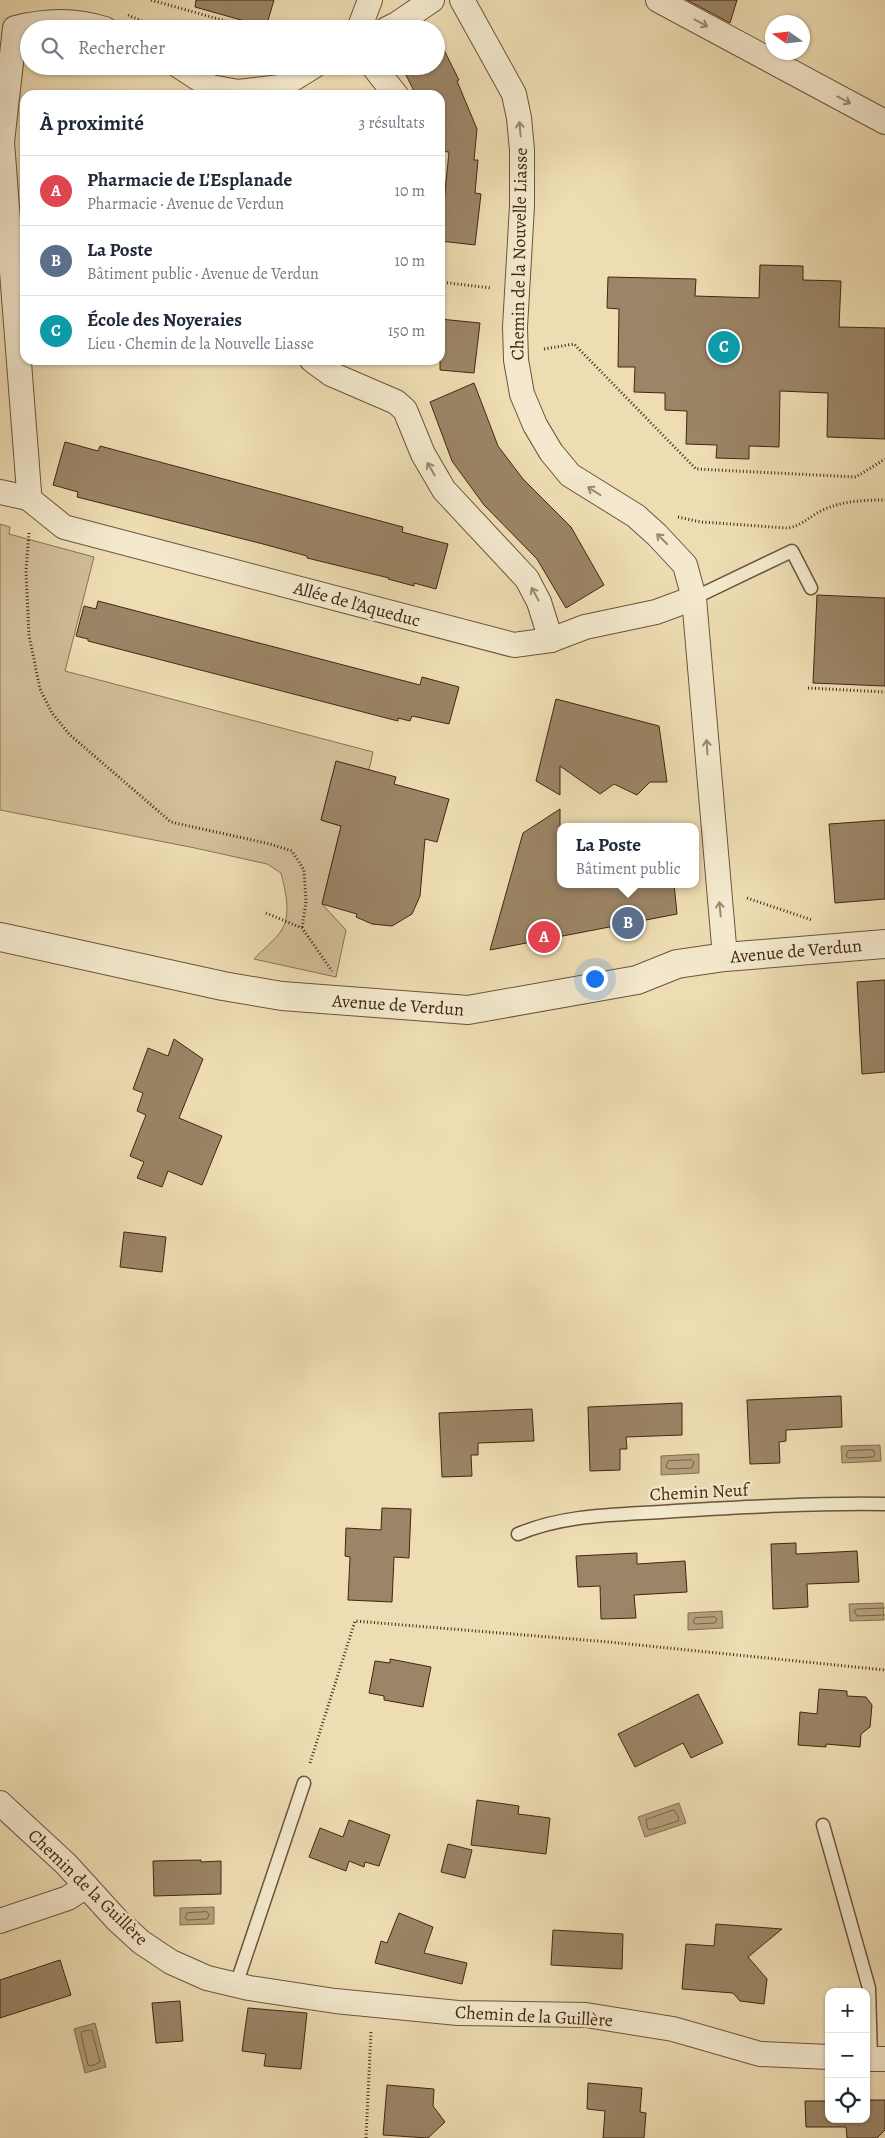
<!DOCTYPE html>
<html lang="fr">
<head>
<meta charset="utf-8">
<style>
  body { margin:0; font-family:Alegreya,serif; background:#f6f6f7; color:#1f2937 }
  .controls { position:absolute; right:15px; bottom:15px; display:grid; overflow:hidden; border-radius:10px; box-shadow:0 1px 4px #0004 }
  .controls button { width:45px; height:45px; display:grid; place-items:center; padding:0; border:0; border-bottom:1px solid #e0e1e3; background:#fff; color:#1f2937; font:25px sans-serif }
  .compass { position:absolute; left:765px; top:15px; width:45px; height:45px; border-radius:50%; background:#fff; box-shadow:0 1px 4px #0004; rotate:284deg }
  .you { position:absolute; left:594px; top:978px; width:18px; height:18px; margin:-12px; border:4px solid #fff; border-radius:50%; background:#1a73e8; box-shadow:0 0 0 8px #1a73e833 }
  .badge { display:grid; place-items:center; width:32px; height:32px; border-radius:50%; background:#0b8043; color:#fff; font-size:16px; font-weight:700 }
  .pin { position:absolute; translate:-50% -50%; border:2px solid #fff; box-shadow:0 1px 5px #0006 }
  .popup { position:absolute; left:557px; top:823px; width:142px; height:65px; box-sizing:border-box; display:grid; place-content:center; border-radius:10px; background:#fff; filter:drop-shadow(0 1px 4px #0005); font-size:16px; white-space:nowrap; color:#747a83 }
  .popup b { font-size:19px; color:#1f2937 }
  .popup::after { content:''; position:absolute; left:50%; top:100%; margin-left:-10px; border:10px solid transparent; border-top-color:#fff }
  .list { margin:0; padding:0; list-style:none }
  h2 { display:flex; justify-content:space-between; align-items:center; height:65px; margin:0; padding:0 20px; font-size:21px }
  h2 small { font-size:16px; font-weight:400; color:#747a83 }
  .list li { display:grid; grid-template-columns:32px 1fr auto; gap:15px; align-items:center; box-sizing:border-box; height:70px; padding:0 20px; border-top:1px solid #e0e1e3 }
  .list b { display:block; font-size:19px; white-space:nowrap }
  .list p { margin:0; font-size:16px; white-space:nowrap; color:#747a83 }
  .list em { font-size:16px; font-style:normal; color:#747a83 }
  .icon { flex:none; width:28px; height:28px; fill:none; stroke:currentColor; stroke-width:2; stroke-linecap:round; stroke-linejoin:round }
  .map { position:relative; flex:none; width:885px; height:2138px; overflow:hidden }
  .search { position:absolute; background:#fff; box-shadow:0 1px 4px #0004; left:20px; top:20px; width:425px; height:55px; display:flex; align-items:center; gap:12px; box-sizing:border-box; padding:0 18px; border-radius:28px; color:#747a83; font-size:19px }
  .panel { position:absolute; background:#fff; box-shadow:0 1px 4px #0004; left:20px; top:90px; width:425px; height:275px; border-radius:15px }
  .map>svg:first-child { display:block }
</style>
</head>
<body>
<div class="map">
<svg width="885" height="2138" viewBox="0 0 885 2138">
  <rect width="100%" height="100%" fill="#eeddb3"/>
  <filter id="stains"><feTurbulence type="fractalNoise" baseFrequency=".004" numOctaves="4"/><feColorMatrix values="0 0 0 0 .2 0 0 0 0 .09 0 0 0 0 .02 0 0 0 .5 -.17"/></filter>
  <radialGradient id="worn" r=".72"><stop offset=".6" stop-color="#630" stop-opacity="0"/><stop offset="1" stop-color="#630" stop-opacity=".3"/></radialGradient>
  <!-- green -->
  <path fill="#d1be98" stroke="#897255" d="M0,524L10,527L9,534L94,557L65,671L373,752L369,770L336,762L321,820L354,830L339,835L322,904L346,930L336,977L254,959C261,951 276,939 281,931C292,915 285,889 281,873L267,864L195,848L0,810Z"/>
  <!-- water -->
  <g fill="#b39f7c" stroke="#856f52">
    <polygon points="880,1445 881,1461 842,1463 841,1446"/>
    <polygon points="699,1454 699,1473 661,1475 661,1456"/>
    <polygon points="883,1603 884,1620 850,1621 849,1604"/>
    <polygon points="722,1611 723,1628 688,1630 688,1613"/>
    <polygon points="679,1803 686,1823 645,1837 638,1817"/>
    <polygon points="214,1907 214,1924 180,1925 180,1908"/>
    <polygon points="95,2023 106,2067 85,2073 74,2029"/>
  </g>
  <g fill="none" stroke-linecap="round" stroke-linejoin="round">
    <!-- shore -->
    <g stroke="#7a6247" stroke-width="1">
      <polygon points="873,1450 875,1454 873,1457 849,1458 846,1456 848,1451"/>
      <polygon points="692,1460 694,1462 692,1468 669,1469 666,1467 668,1461"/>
      <polyline points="885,1608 857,1609 854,1611 857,1616 885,1615"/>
      <polygon points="715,1617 717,1619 715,1623 695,1624 693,1622 695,1618"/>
      <polygon points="674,1810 679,1818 678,1821 650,1830 648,1829 646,1820"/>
      <polygon points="207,1912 209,1915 207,1919 187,1920 185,1918 187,1913"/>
      <polygon points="90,2030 92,2031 100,2062 91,2066 88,2065 81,2034 82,2032"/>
    </g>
  </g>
  <!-- building -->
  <g fill="#9b8566" stroke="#412612">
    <polygon points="196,0 274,0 266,27 195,7"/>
    <polygon points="687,0 737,0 730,23"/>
    <polygon points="440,42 459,80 457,81 477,129 474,160 478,160 475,193 481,194 475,245 440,241 440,202 444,202 449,152 440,151 440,95 416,95 406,75 426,66 436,66 436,61 440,60"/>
    <polygon points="760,265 803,266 803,280 841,281 839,327 885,328 885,439 827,437 828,393 780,391 779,447 749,446 749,459 716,458 717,445 686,444 687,411 665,410 665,393 634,392 635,367 618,367 619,309 607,308 608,277 696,279 695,296 759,298"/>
    <polygon points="440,319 480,323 474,373 440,370"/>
    <polygon points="474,383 498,446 523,479 571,527 604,585 566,608 537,559 484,505 452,461 430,402"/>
    <polygon points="65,442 98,451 100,446 403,527 402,532 448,544 436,589 414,583 414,586 388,579 389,578 307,558 307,556 263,544 77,497 78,492 53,485"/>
    <polygon points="817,595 885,598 885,686 813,683"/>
    <polygon points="98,601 420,685 422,677 459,687 449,724 412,716 410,721 398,718 398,721 88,641 88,639 76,636 84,606 96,609"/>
    <polygon points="556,699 659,726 667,782 650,782 637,795 614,784 600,794 560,766 560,795 536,781"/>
    <polygon points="336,761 396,777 394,784 449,799 437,842 425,839 420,896 412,914 392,926 372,924 356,917 357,914 322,904 341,826 321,820"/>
    <polygon points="560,809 560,884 674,884 677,914 490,950 523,833"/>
    <polygon points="885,820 885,899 835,903 829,824"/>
    <polygon points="885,980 885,1072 862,1074 857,982"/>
    <polygon points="174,1039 203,1059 179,1118 222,1136 202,1185 168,1171 162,1187 137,1178 144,1162 130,1156 146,1115 137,1111 143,1093 133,1089 148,1048 168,1056"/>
    <polygon points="124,1232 166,1237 162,1272 120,1267"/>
    <polygon points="841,1396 842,1427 786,1430 786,1441 779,1442 780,1463 750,1464 747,1400"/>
    <polygon points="682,1403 682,1435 626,1437 627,1449 620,1449 620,1470 590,1471 588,1407"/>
    <polygon points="532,1409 534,1441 478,1443 478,1455 471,1455 472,1476 442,1477 439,1413"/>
    <polygon points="382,1508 411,1509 409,1558 394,1557 392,1602 348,1600 350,1557 345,1556 346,1528 381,1530"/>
    <polygon points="796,1543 796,1554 857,1551 859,1582 807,1584 808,1607 773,1609 771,1544"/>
    <polygon points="637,1553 637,1564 685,1561 687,1592 634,1595 636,1618 601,1619 600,1586 578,1587 576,1556"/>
    <polygon points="390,1659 431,1667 423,1707 384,1700 384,1696 369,1693 375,1661 390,1663"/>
    <polygon points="819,1689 847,1691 847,1696 866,1697 872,1705 870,1727 861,1734 860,1747 826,1744 826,1747 798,1745 800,1712 817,1714"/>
    <polygon points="698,1694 723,1743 691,1758 683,1743 635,1767 618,1734"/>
    <polygon points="477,1800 519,1806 518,1814 550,1818 546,1854 471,1845"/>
    <polygon points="349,1820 390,1835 379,1866 365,1862 364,1867 349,1861 346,1871 309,1857 320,1828 343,1837"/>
    <polygon points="448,1844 472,1850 465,1878 441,1872"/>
    <polygon points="201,1860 201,1862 221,1861 221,1894 154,1896 153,1861"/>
    <polygon points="399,1913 433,1927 424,1953 467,1963 462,1984 375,1963 381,1941 387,1943"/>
    <polygon points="716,1924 782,1929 748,1957 767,1979 764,2004 740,2001 733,1993 682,1989 686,1944 714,1946"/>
    <polygon points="553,1930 623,1934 622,1969 551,1965"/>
    <polygon points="60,1960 71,1995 0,2018 0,1980"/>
    <polygon points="180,2001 183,2041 156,2043 152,2003"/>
    <polygon points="248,2008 307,2013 301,2069 264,2066 266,2054 242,2051"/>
    <polygon points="588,2083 642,2088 640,2112 646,2113 644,2138 603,2138 605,2111 587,2109"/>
    <polygon points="387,2085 434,2089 433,2106 445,2122 428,2138 383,2135"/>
    <polygon points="866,2100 885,2100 885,2130 877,2138 847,2138 846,2127 806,2127 805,2101 829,2101 829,2119 866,2119"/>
  </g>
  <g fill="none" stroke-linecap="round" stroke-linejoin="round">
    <!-- service casing -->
    <g stroke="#6c543a" stroke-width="15">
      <g id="service">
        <polyline points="694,598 792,551 811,588"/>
        <path d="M518,1534C568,1513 622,1515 675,1511C745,1507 815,1503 885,1504"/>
        <polyline points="823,1825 869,1988 871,2059"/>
        <polyline points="236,1985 304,1783"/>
      </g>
    </g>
    <!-- minor casing -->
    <g stroke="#6c543a" stroke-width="26">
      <g id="minor">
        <polyline points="462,0 514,94 519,118 522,150 522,206 515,327 516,360 522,394 535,425 551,452 570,475 636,516 657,535 685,565 694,598 725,957"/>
        <polyline points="658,0 885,122"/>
        <polyline points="359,29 370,0"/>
        <polyline points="387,29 397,24 432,0"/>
        <polyline points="179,66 211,87 238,92 280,87 314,66"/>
        <polyline points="373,66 396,95"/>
        <polyline points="312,360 331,374 396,402 405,410 423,454 444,490 527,579 539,602 551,640"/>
        <polyline points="0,492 28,498 64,527 514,645 551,640 585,627 656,612 694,598"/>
        <path d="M28,498L29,492L2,142L15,28C46,20 75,19 105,29"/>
        <polyline points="0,1803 66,1864 117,1920 141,1942 171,1962 207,1978 249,1988 335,2001 458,2013 586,2015 673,2029 760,2054 829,2057"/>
        <polyline points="0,1921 68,1898 86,1886"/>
        <polyline points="866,2059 885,2059"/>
      </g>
    </g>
    <!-- tertiary casing -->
    <g stroke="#6c543a" stroke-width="30">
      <polyline id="tertiary" points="0,937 223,986 282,996 468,1010 637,980 677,964 725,957 885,944"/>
    </g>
    <!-- path -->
    <g stroke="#412612" stroke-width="3" stroke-dasharray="1 2.5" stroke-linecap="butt">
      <polyline points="151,0 254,29"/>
      <polyline points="128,15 160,29"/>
      <polyline points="440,282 491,288"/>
      <polyline points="544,349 574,344 696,469 856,477 885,459"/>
      <path d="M678,517L701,522L787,528C799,527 808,518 819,512C839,501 863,500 885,500"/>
      <polyline points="29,533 26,571 29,635 40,689 52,713 70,735 171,822 270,844 292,851 304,870 306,902 302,928"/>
      <polyline points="808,688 885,692"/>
      <polyline points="747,898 812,920"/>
      <polyline points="266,913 302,928 332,971"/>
      <polyline points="310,1763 355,1621 609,1642 885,1670"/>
      <polyline points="366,2138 371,2031"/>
    </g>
    <!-- service -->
    <use href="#service" stroke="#f4e9ce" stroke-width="12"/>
    <!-- minor -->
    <use href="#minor" stroke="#f4e9ce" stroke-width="24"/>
    <!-- tertiary -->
    <use href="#tertiary" stroke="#f4e9ce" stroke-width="28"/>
  </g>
  <!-- one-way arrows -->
  <defs><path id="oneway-shaft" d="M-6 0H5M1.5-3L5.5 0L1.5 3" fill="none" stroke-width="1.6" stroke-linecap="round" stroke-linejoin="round" transform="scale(1.25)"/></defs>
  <g stroke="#9a8870">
    <use href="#oneway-shaft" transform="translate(701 23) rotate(28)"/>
    <use href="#oneway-shaft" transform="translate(844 100) rotate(28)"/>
    <use href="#oneway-shaft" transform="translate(520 129) rotate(-95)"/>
    <use href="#oneway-shaft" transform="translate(431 469) rotate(-120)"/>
    <use href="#oneway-shaft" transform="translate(594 491) rotate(-148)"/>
    <use href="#oneway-shaft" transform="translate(662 539) rotate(-135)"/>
    <use href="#oneway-shaft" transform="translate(535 594) rotate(-119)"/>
    <use href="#oneway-shaft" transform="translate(707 747) rotate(-94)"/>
    <use href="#oneway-shaft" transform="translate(720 909) rotate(-96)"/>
  </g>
  <g text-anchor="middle" stroke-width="5" stroke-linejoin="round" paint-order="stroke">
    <!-- street labels -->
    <g font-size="18" fill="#412612" stroke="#f4e9ce">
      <text transform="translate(519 254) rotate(-89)" y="6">Chemin de la Nouvelle Liasse</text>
      <text transform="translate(357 604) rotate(15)" y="6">Allée de l'Aqueduc</text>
      <text transform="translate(796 951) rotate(-5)" y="6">Avenue de Verdun</text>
      <text transform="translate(398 1005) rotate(4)" y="6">Avenue de Verdun</text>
      <text transform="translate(699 1492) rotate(-3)" y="6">Chemin Neuf</text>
      <text transform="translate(88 1887) rotate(44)" y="6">Chemin de la Guillère</text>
      <text transform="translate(534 2016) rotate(3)" y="6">Chemin de la Guillère</text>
    </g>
  </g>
  <rect width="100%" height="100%" filter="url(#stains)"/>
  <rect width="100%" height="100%" fill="url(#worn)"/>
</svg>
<div class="controls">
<button>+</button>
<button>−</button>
<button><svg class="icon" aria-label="locate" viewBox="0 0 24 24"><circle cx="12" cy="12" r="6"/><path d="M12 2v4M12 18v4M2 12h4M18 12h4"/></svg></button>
</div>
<svg class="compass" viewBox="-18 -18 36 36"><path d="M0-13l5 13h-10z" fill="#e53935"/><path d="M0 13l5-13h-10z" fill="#747a83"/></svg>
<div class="you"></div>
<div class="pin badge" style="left:544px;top:937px;background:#e0444e">A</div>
<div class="pin badge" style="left:628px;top:923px;background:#5c6f8a">B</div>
<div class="popup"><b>La Poste</b>Bâtiment public</div>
<div class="pin badge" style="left:724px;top:347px;background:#0f9aa8">C</div>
<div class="search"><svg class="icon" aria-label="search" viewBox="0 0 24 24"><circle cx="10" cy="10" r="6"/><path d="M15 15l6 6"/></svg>Rechercher</div>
<section class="panel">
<h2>À proximité<small>3 résultats</small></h2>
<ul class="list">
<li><span class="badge" style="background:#e0444e">A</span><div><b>Pharmacie de L'Esplanade</b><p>Pharmacie · Avenue de Verdun</p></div><em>10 m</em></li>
<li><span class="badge" style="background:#5c6f8a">B</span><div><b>La Poste</b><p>Bâtiment public · Avenue de Verdun</p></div><em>10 m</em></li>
<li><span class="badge" style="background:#0f9aa8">C</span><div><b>École des Noyeraies</b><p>Lieu · Chemin de la Nouvelle Liasse</p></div><em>150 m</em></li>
</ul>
</section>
</div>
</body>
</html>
